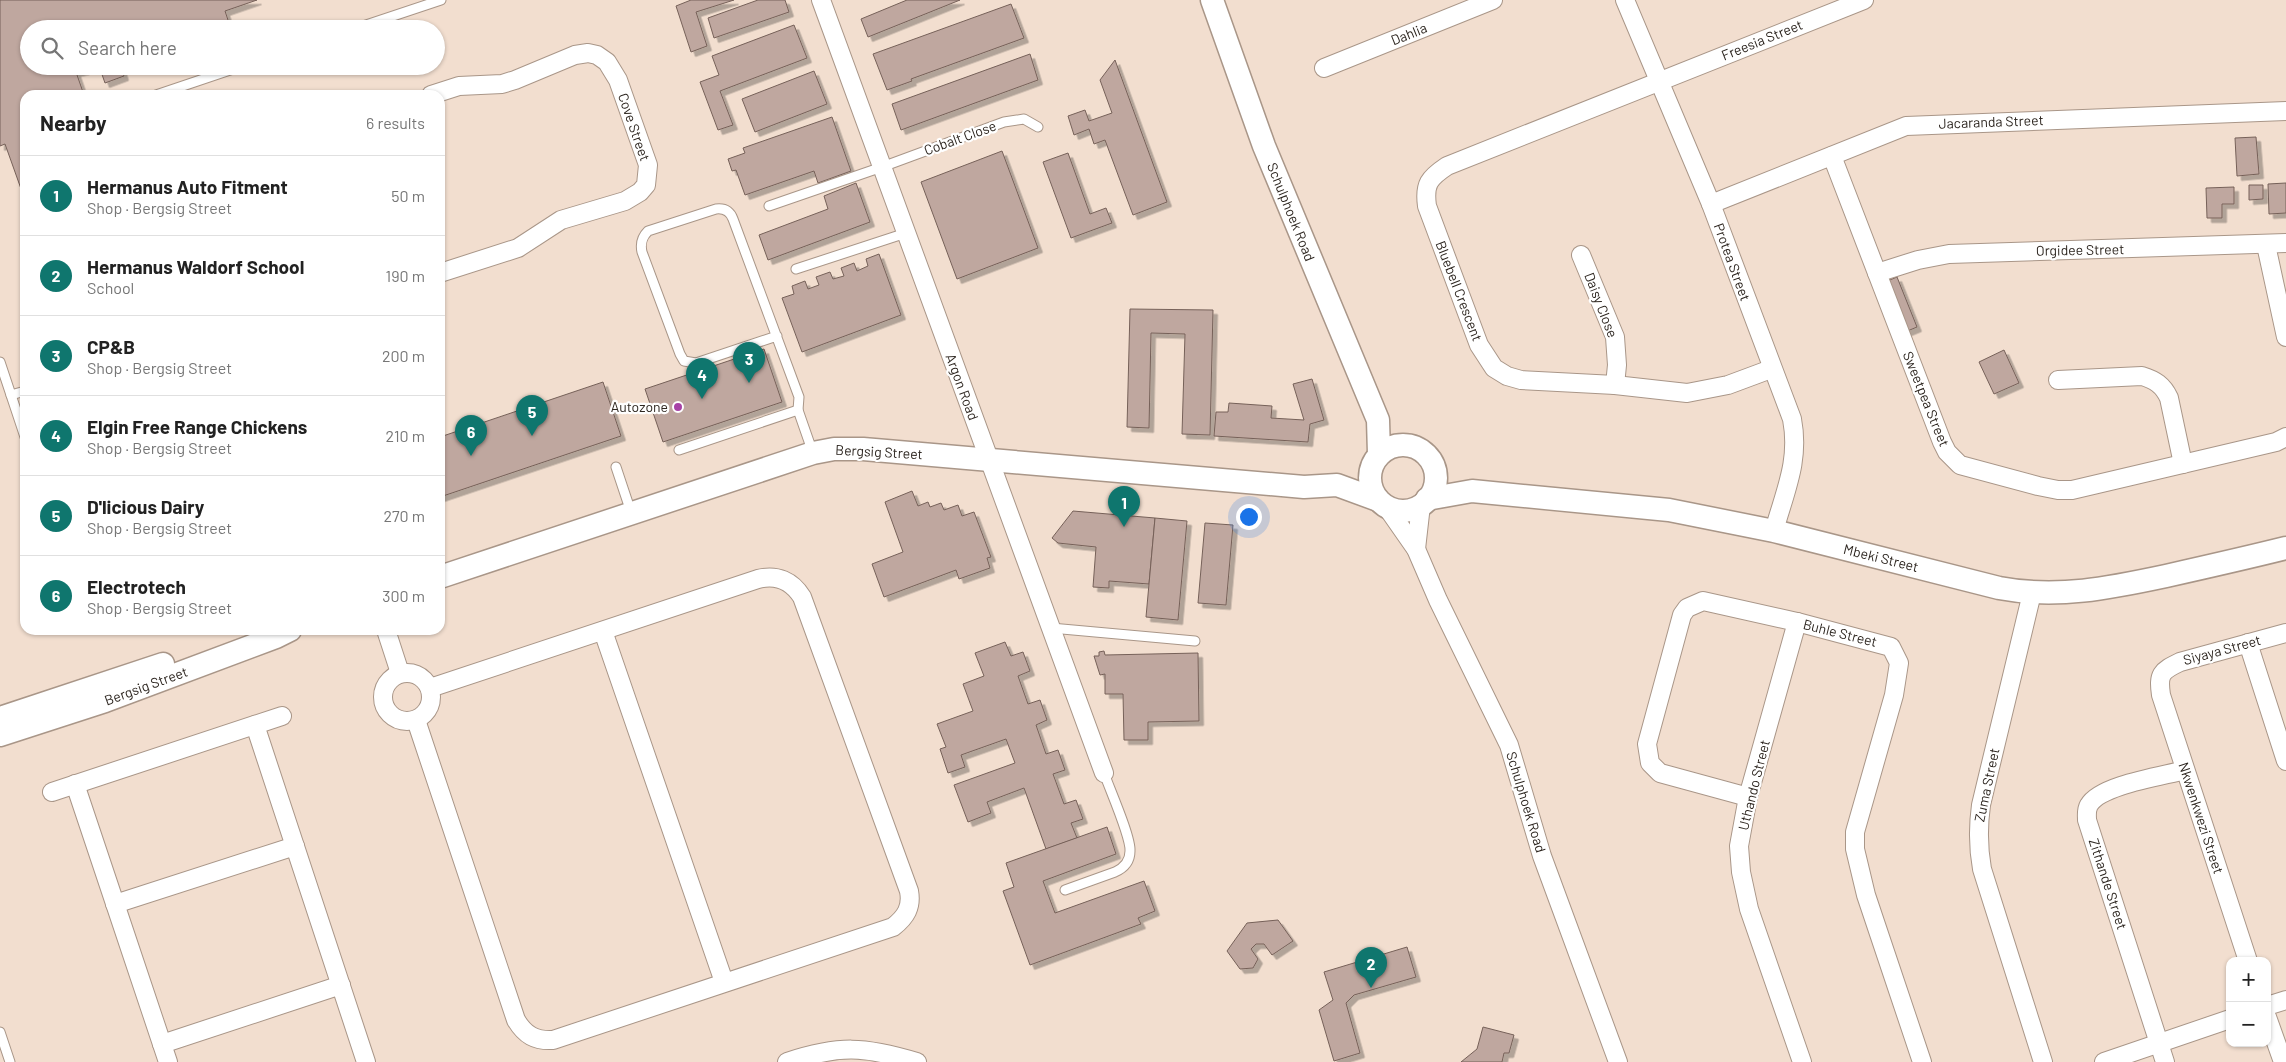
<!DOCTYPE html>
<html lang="en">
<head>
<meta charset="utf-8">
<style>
  body { margin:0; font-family:Barlow,sans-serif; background:#f6f6f6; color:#222 }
  .controls { position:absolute; right:15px; bottom:15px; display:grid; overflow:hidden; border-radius:10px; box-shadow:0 1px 4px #0004 }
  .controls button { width:45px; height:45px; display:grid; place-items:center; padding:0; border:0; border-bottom:1px solid #e0e0e0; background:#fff; color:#222; font:25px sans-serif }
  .you { position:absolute; left:1248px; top:516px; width:18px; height:18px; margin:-12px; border:4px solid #fff; border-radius:50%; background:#1a73e8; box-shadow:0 0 0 8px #1a73e833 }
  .badge { display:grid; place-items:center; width:32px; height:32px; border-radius:50%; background:#0f766e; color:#fff; font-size:16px; font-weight:700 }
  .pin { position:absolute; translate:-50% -41px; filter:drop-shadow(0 1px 2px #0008) }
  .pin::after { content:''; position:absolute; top:26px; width:18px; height:15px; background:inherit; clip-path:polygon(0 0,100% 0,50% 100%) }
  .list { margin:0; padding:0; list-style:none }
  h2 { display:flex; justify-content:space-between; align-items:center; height:65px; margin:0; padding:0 20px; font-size:21px }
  h2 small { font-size:16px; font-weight:400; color:#767676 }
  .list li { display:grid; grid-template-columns:32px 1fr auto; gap:15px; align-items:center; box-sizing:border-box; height:80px; padding:0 20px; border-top:1px solid #e0e0e0 }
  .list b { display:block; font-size:19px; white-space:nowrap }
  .list p { margin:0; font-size:16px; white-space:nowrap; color:#767676 }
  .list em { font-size:16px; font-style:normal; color:#767676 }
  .icon { flex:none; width:28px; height:28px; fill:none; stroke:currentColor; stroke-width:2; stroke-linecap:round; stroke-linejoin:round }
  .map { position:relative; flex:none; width:2286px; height:1062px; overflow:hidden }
  .search { position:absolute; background:#fff; box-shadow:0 1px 4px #0004; left:20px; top:20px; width:425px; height:55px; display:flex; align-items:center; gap:12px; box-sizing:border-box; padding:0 18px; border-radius:28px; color:#767676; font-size:19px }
  .panel { position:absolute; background:#fff; box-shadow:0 1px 4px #0004; left:20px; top:90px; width:425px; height:545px; border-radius:15px }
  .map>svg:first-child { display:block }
</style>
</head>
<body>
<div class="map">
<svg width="2286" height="1062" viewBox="0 0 2286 1062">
  <defs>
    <filter id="shadow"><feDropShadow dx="4.5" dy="4.5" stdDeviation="0" flood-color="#0004"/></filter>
  </defs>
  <rect width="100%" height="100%" fill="#f2decf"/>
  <!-- building -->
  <g fill="#bfa79f" stroke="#766159" filter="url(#shadow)">
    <polygon points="0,0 257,0 225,11 231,29 29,29 29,66 83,66 85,70 76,72 84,95 25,95 25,200 5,144 0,146"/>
    <polygon points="691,0 734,0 696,12 707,46 691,52 676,6"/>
    <polygon points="758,0 785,0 789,12 714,38 708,18"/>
    <polygon points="907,0 960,0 868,37 861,19"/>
    <polygon points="1011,4 1024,38 911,79 912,81 887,90 873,54"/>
    <polygon points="794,25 807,58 720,91 733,125 718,130 700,82 719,75 712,56"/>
    <polygon points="1030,54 1038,80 901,130 892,104"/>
    <polygon points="1115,60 1167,202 1133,215 1105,140 1094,144 1089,129 1074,135 1068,116 1085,110 1089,121 1112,113 1100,80"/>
    <polygon points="99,66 121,66 124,76 105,83"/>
    <polygon points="814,71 827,104 755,132 742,99"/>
    <polygon points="832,117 851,171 818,183 814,171 745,195 736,170 732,171 728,159 745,153 743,148"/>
    <polygon points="2256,137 2259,174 2237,176 2235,138"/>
    <polygon points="1002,151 1038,248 957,279 921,182"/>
    <polygon points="1068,153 1090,214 1106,208 1112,223 1071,238 1043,162"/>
    <polygon points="856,183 870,222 768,260 759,235 828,209 824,196"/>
    <polygon points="2286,183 2286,213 2269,214 2268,184"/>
    <polygon points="2249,185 2263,185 2263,199 2249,200"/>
    <polygon points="2234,187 2234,204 2222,204 2222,218 2207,218 2206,188"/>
    <polygon points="879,254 901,315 802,352 782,298 794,294 792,286 805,281 808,289 819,285 816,277 830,272 833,279 844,276 841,268 854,263 857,271 868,266 866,259"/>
    <polygon points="1897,277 1917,327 1905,332 1885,282"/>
    <polygon points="1130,309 1213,310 1210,435 1182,434 1185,334 1151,333 1149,428 1127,427"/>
    <polygon points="764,349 782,402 663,442 645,389"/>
    <polygon points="2004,350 2019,383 1994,394 1979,362"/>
    <polygon points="1312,379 1324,420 1310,424 1308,442 1214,436 1216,412 1228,412 1229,403 1272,406 1271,418 1304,420 1293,384"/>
    <polygon points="603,382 621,436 440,497 440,437"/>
    <polygon points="912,491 918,506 928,502 930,507 941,503 944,510 958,505 962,516 974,512 991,557 987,558 990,568 959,579 956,570 884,597 872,564 903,552 885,502"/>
    <polygon points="1073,511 1155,518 1149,584 1109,581 1109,588 1093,587 1096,547 1058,543 1052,538"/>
    <polygon points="1155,518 1187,521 1178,620 1146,617"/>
    <polygon points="1205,523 1233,525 1226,605 1198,603"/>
    <polygon points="1005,642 1011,656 1023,652 1030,671 1018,676 1028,704 1040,700 1047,720 1036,725 1046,754 1058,750 1065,770 1053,774 1064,804 1076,800 1083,819 1071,823 1077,838 1046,849 1024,788 987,802 991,813 968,822 954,785 1015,763 1006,739 961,755 965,767 948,773 940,749 946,747 937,724 973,711 963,684 984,676 975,653"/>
    <polygon points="1104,651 1105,655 1198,653 1199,721 1148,722 1148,740 1124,740 1123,694 1105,694 1105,674 1100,675 1094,656 1099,656 1099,652"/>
    <polygon points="1107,827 1116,854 1043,881 1055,913 1144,881 1155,911 1138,918 1141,924 1030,965 1003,891 1014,887 1006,863"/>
    <polygon points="1278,920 1293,941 1272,955 1264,944 1256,944 1251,949 1258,959 1253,968 1240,969 1227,951 1247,923"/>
    <polygon points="1407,947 1416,977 1354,995 1346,1003 1360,1053 1334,1061 1319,1010 1333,1000 1324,972"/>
    <polygon points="1483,1027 1514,1035 1509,1053 1504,1053 1502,1062 1461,1062 1477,1049"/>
  </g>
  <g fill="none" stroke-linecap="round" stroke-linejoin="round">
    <!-- service casing -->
    <g stroke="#a99688" stroke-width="11">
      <g id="service">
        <polyline points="354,29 441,0"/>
        <polyline points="156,95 242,66"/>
        <polyline points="769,206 882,167 1004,122 1024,119 1038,127"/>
        <polyline points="796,269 906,233"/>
        <path d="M777,336L696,363L684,361L680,354L642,252C640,243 642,237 648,231L716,209C724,208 730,211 733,219L799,397L798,410L813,453"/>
        <polyline points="0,362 25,437"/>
        <polyline points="11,395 25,391"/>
        <polyline points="679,450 798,410"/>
        <polyline points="616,467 631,512"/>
        <polyline points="1051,628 1195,641"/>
        <path d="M1065,890L1115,872C1124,868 1130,861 1130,851C1131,837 1110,790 1104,773"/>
        <polyline points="0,1032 10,1062"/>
      </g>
    </g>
    <!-- minor casing -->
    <g stroke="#a99688" stroke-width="20">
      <g id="minor">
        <polyline points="821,0 1104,773"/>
        <path d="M1625,0L1711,204L1792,419C1800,461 1785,491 1774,531"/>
        <polyline points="1324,68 1493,0"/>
        <polyline points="431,95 459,86 502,84 515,80 575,55 588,53 597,55 607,62 618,80 648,165 646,185 640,192 625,201 561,220 518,248 440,273"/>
        <polyline points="1832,156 1942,442 1947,452 1960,465 2038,486 2058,490 2072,490 2276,442 2286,437"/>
        <polyline points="1711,204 1906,126 2286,111"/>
        <polyline points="2266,245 2286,337"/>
        <polyline points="1581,255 1615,337 1617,365 1615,385"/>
        <polyline points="1877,273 1918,260 1949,254 2286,243"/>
        <path d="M1771,369L1728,385L1687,393L1615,385L1521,380L1507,376L1494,368L1479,345L1427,206C1424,184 1429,178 1447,166L1864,0"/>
        <path d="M2058,380L2142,376C2155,380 2163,385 2169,398L2183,464"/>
        <polyline points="1386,506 1416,549 1438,600 1509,745 1542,856 1618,1062"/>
        <polyline points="1416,549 1421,505"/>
        <path d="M2032,593L1981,805C1978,827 1978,847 1982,869L2043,1062"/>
        <polyline points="1797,622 1748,797 1739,846 1741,872 1749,909 1802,1062"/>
        <polyline points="386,630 400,673"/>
        <polyline points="603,631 724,982"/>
        <polyline points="2248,643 2286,761"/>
        <circle cx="407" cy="697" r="24"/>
        <path d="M416,720L516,1020C525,1035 535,1041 553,1040L893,927C906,917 912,907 909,891L802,597C792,581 777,574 758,579L430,688"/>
        <polyline points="255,725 366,1062"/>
        <polyline points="75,784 168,1062"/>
        <polyline points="52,792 282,716"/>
        <polyline points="1748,797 1660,773 1650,763 1647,744 1682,615 1687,608 1703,601 1797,622 1891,647 1899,663 1894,695 1855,832 1855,849 1866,895 1922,1062"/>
        <polyline points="115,904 295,846"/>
        <path d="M2248,961L2161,695C2158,674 2161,671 2180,662L2286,633"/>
        <polyline points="2267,1006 2286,1000"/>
        <polyline points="2267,1017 2283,1062"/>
        <polyline points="162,1044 341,985"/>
        <path d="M787,1062C839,1045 864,1046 917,1062"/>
        <polyline points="2104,1062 2230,1019"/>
        <path d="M2165,1062L2087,820C2087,815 2086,810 2089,805C2100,785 2163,776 2185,770"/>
      </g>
    </g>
    <!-- tertiary casing -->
    <g stroke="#a99688" stroke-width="25">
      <g id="tertiary">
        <polyline points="1212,0 1264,146 1378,420 1379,454"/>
        <circle cx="1403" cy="478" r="33"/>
        <path d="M1427,499L1472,491L1669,510L1774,531L1999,588C2057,599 2110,588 2166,576C2206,567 2246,558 2286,548"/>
        <polyline points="440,577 813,453 834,449 863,449 1304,487 1337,485 1378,500"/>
        <polyline points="0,718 163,664"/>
        <polyline points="0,735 105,701 276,637 290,630"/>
      </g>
    </g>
    <!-- service -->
    <use href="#service" stroke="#fff" stroke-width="9"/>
    <!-- minor -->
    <use href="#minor" stroke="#fff" stroke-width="18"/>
    <!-- tertiary -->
    <use href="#tertiary" stroke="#fff" stroke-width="22"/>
  </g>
  <!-- markers -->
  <circle fill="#a742a6" stroke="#fff" stroke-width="2" cx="678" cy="407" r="5"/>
  <g text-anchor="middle" stroke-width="4.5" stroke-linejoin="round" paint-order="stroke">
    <!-- street labels -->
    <g font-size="14" fill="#2d2620" stroke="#fff">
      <text transform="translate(1409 34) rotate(-22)" y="5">Dahlia</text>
      <text transform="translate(1762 40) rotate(-22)" y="5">Freesia Street</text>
      <text transform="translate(1991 122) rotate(-2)" y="5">Jacaranda Street</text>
      <text transform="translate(634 127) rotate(71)" y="5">Cove Street</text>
      <text transform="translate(960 138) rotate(-20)" y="5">Cobalt Close</text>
      <text transform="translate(1291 212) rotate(68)" y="5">Schulphoek Road</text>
      <text transform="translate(2080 250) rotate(-1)" y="5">Orgidee Street</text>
      <text transform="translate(1732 262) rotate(70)" y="5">Protea Street</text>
      <text transform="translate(1459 291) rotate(69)" y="5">Bluebell Crescent</text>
      <text transform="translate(1601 305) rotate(69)" y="5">Daisy Close</text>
      <text transform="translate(962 387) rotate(70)" y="5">Argon Road</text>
      <text transform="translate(1926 399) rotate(68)" y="5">Sweetpea Street</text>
      <text transform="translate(879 452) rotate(3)" y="5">Bergsig Street</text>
      <text transform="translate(1881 558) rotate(14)" y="5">Mbeki Street</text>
      <text transform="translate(1840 633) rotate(14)" y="5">Buhle Street</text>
      <text transform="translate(2222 650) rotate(-15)" y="5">Siyaya Street</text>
      <text transform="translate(146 686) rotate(-20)" y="5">Bergsig Street</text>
      <text transform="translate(1754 785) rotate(-76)" y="5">Uthando Street</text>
      <text transform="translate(1987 785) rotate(-78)" y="5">Zuma Street</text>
      <text transform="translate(1526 802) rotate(73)" y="5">Schulphoek Road</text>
      <text transform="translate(2201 818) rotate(72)" y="5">Nkwenkwezi Street</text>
      <text transform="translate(2108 884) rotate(72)" y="5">Zithande Street</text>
    </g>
    <!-- poi labels -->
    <g font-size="14" fill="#2d2620" stroke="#fff" text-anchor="end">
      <text x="668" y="412">Autozone</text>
    </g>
  </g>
</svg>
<div class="controls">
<button>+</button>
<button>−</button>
</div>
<div class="you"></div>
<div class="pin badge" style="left:1124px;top:527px">1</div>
<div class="pin badge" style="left:1371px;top:988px">2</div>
<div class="pin badge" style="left:749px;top:383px">3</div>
<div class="pin badge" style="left:702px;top:399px">4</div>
<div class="pin badge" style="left:532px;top:436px">5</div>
<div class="pin badge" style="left:471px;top:456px">6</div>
<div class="search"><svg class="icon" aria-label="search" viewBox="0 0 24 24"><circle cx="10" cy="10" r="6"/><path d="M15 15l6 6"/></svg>Search here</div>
<section class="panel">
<h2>Nearby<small>6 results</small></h2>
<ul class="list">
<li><span class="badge">1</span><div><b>Hermanus Auto Fitment</b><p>Shop · Bergsig Street</p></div><em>50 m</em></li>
<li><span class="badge">2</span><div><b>Hermanus Waldorf School</b><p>School</p></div><em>190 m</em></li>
<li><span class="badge">3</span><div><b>CP&amp;B</b><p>Shop · Bergsig Street</p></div><em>200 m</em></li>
<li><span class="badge">4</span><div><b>Elgin Free Range Chickens</b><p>Shop · Bergsig Street</p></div><em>210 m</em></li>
<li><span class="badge">5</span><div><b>D'licious Dairy</b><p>Shop · Bergsig Street</p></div><em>270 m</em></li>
<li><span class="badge">6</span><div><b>Electrotech</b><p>Shop · Bergsig Street</p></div><em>300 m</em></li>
</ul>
</section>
</div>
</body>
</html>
